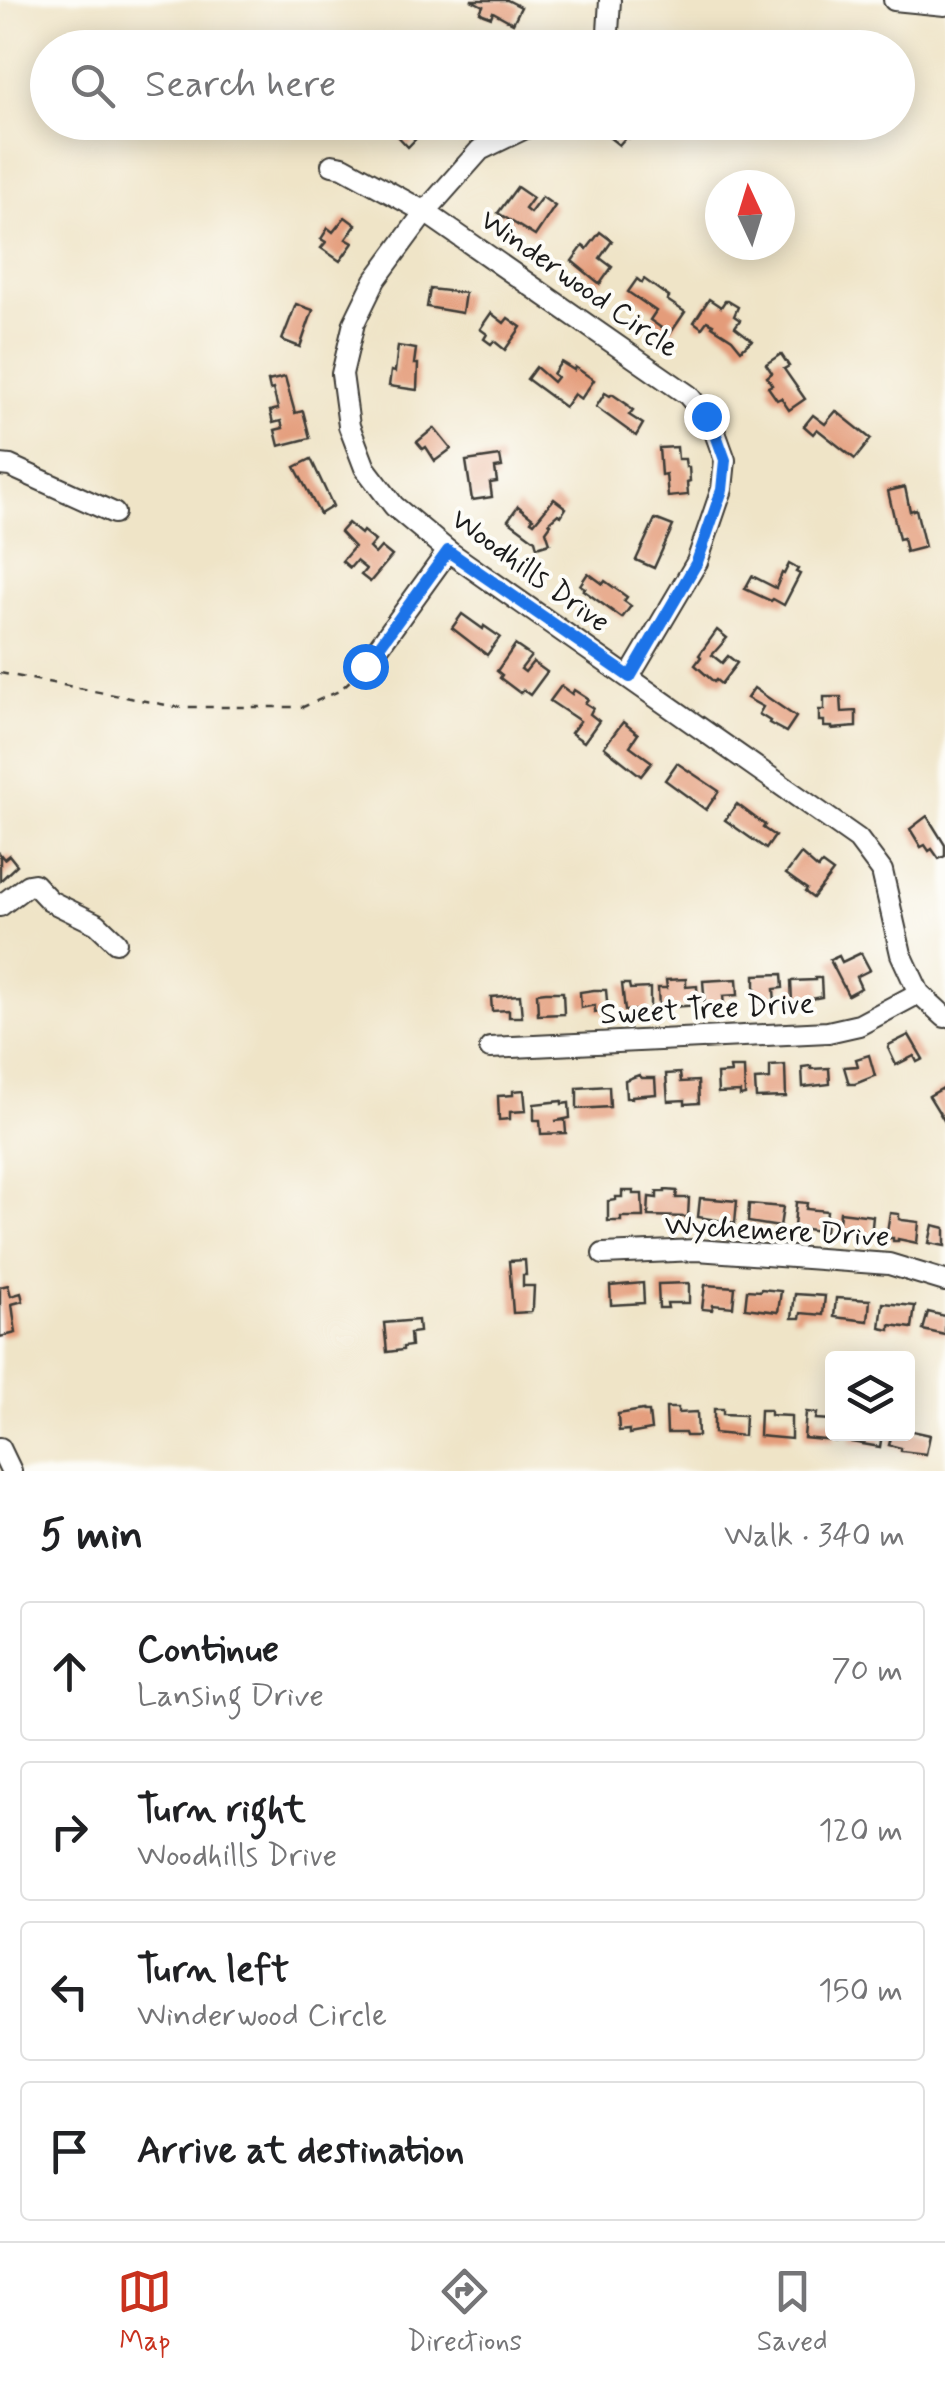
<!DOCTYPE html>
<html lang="en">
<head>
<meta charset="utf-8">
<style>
  body { margin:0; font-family:Mynerve,sans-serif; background:#f2f2f2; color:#202124 }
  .controls { position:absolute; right:30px; bottom:30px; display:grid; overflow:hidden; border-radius:10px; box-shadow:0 5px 25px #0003 }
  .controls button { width:90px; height:90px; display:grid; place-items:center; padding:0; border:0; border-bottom:2px solid #e0e0e0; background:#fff; color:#202124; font:50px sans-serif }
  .compass { position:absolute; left:705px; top:170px; width:90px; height:90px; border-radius:50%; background:#fff; box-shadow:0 5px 25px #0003; rotate:356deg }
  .stop { position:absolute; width:30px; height:30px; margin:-22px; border:8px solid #1a73e8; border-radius:50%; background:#fff }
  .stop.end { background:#1a73e8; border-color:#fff; box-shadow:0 2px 10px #0008 }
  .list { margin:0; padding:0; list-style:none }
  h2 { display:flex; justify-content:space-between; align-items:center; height:130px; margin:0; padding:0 40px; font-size:42px }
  h2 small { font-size:32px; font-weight:400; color:#757577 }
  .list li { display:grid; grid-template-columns:65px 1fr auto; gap:30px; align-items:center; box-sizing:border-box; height:140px; margin:0 20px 20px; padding:0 20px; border:2px solid #e0e0e0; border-radius:10px }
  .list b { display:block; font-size:38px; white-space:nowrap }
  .list p { margin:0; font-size:32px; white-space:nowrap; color:#757577 }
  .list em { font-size:32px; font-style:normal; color:#757577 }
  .icon { flex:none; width:55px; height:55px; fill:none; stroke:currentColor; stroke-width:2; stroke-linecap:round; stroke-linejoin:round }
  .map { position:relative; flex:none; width:945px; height:1471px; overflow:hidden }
  .search { position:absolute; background:#fff; box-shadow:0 5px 25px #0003; left:30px; right:30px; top:30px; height:110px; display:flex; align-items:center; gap:25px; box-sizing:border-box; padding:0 35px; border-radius:55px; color:#757577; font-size:38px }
  .sheet { height:770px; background:#fff }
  nav { display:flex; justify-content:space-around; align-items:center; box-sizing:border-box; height:140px; border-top:2px solid #e0e0e0; background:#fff; font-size:28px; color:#757577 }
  nav a { display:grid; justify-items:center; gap:5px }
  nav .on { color:#c8321e }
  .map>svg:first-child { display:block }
</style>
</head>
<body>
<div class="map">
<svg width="945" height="1471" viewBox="0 0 945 1471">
  <rect width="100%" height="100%" fill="#fdfcf7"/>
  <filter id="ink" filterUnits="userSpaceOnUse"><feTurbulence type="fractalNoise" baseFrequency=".01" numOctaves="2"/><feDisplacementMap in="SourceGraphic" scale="20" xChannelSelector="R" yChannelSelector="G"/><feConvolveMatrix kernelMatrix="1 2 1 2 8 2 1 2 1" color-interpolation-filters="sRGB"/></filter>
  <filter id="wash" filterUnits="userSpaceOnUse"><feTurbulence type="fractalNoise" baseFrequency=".0048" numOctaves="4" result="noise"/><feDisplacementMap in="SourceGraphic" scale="40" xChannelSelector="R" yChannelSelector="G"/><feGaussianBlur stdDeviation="2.25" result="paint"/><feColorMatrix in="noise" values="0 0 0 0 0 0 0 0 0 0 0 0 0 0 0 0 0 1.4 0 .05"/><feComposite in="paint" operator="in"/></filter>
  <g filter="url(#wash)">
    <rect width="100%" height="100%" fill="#efe4c7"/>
    <g id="blocks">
      <!-- building -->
      <g fill="#e49c7a">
        <polygon points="471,0 507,0 521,7 513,23 493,12 491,17 483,14 480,12 483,6"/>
        <polygon points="559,34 564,48 529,48 547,40"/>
        <polygon points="394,122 432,122 408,147 393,131 398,127"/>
        <polygon points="620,122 643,122 629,138 627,136 619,145 609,137 619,126 623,130 625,127"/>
        <polygon points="517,187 533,198 525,209 530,213 542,197 555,206 535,236 498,213"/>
        <polygon points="345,217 356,225 346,239 353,243 340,261 321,248 326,242 321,239 328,228 333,232"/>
        <polygon points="600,232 612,241 600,258 612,267 600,284 572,261 583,246 587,249"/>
        <polygon points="637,279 642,283 644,279 669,297 667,300 685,312 670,334 650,320 656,311 628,292"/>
        <polygon points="430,289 465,293 462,313 427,307"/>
        <polygon points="709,299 721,307 725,301 728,301 738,307 734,316 740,320 735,327 752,340 741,350 732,339 712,326 713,324 707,321 702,328 694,322"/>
        <polygon points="296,304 313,310 300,347 282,340"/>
        <polygon points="491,313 504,323 508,318 521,327 505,350 494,341 491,344 484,339 487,334 480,329"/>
        <polygon points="398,346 416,349 414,364 418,364 417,390 389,386 391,371 395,372"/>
        <polygon points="781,354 789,366 784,369 805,399 789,410 781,398 777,400 768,387 772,385 767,377 772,373 766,364"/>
        <polygon points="561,362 574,370 575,367 594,380 581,399 574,394 565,407 527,379 536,367 553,382 557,377 553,374"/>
        <polygon points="285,377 295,413 303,411 310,438 279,446 275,430 283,428 281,421 273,423 270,411 278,409 273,389 270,390 268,381"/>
        <polygon points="605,393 610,396 612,394 628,405 627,406 633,410 629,415 643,424 636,436 596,407"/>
        <polygon points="836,411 871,439 855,459 817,429 813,434 804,426 813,415 825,424"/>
        <polygon points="434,428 451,449 435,461 426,447 423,449 417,442"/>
        <polygon points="677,447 678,459 685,459 686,467 689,467 690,481 687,482 688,495 668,497 666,474 661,475 659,448"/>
        <polygon points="500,456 502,467 495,468 497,482 490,483 492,497 472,500 466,461"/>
        <polygon points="311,459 333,506 320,514 295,467"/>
        <polygon points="905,487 910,511 916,509 925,547 906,552 903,538 899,539 888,491"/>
        <polygon points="554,499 566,508 561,516 558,514 549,522 551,524 546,531 550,543 537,547 535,540 508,520 518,506 533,518 531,521 534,523"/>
        <polygon points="655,519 673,526 654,568 636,560"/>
        <polygon points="348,523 361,534 363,531 375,541 369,548 375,554 381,547 392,556 370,582 361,575 366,569 356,561 350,568 342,561 354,547 340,532"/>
        <polygon points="789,564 798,569 796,572 800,574 784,605 773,599 771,601 745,589 752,576 776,588 782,573 784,574"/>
        <polygon points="588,573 603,584 605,581 627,597 624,601 631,606 622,618 583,590 585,588 580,585"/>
        <polygon points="462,614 483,629 484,626 500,637 487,655 452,628"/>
        <polygon points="717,630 727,638 712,655 722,663 728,656 737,663 721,684 716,680 714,682 695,665 701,657 699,655"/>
        <polygon points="515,645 531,656 521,669 525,672 533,662 547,672 530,695 523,690 520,693 500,678 502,675 497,671"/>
        <polygon points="561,686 572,694 574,690 588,699 585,703 593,708 590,714 599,721 584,742 571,733 580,721 550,701"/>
        <polygon points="754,688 796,717 786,732 769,723 770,721 759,714 763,707 747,698"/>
        <polygon points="824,697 841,697 842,712 856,711 856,727 832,729 832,727 824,727 824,721 819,721 819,710 824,710"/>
        <polygon points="623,722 638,734 630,746 652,762 641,776 604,747"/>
        <polygon points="677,763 719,791 706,810 665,780"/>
        <polygon points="737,804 765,825 763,828 775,836 766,849 725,820"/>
        <polygon points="927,816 945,845 945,856 939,859 932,849 929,851 925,845 921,847 910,829"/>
        <polygon points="0,854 4,859 9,855 17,865 0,881"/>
        <polygon points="801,854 818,869 822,864 833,872 813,898 805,892 807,889 786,874"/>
        <polygon points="861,953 870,970 856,977 861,988 848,995 830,960 839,956 842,962"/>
        <polygon points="782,974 783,988 774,989 775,1003 761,1003 761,998 755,999 755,975"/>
        <polygon points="815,978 821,978 822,997 806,1000 806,1002 792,1003 791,981 815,980"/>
        <polygon points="686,979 686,987 697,986 698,1005 659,1008 658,988 667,988 666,980"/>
        <polygon points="737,979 738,995 723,996 724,1006 705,1007 703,981"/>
        <polygon points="622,984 629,984 630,989 650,988 650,1010 625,1011"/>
        <polygon points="594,990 606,990 608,1012 595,1012 595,1005 581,1008 580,992"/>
        <polygon points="546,992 563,992 564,1014 538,1015 537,993"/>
        <polygon points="520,995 522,1017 509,1017 509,1010 492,1011 491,997"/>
        <polygon points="909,1035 923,1059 917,1062 914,1056 896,1065 888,1048 889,1045"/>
        <polygon points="869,1055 875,1076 855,1084 849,1084 844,1067 858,1066 856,1059"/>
        <polygon points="785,1065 786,1097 756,1098 755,1080 770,1079 770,1066"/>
        <polygon points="811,1066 811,1069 829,1068 830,1084 803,1087 802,1067"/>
        <polygon points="730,1068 744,1068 745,1095 740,1096 740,1092 718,1093 717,1074 731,1073"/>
        <polygon points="680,1073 681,1082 698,1081 699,1103 685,1104 685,1100 668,1101 666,1074"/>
        <polygon points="639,1075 642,1078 655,1078 656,1094 632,1096 632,1098 626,1098 625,1080"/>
        <polygon points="609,1086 610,1107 577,1109 577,1088"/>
        <polygon points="945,1087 945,1122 929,1096"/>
        <polygon points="524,1090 526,1111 510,1112 510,1119 499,1120 498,1096 513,1095 513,1091"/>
        <polygon points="562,1101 562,1104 569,1103 570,1118 555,1121 565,1120 566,1133 541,1134 540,1120 534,1120 534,1104"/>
        <polygon points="665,1190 677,1191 676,1198 689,1198 688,1217 648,1216 649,1197 657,1198 657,1192 665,1192"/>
        <polygon points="622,1191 633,1191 633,1194 642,1194 643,1217 621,1217 621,1221 608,1221 608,1201 616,1200 616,1197 622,1197"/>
        <polygon points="700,1198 737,1201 735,1223 698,1217"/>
        <polygon points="796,1202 807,1203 806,1209 827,1211 825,1232 794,1227"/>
        <polygon points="749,1204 783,1207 780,1227 748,1222"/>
        <polygon points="840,1212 873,1216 871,1237 838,1231"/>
        <polygon points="890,1213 899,1214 899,1219 902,1220 919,1222 917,1243 898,1239 898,1241 893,1241 893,1238 886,1238"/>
        <polygon points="933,1225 945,1228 945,1246 929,1243"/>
        <polygon points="525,1260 526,1275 523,1275 523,1286 534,1286 533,1307 531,1312 513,1313 509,1261"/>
        <polygon points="643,1283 644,1303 611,1305 610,1286"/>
        <polygon points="689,1283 689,1303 667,1303 668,1308 659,1308 658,1284"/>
        <polygon points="8,1285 11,1296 21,1293 23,1301 12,1304 16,1333 0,1337 0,1287"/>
        <polygon points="705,1285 735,1287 733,1307 713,1305 712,1310 702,1309"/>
        <polygon points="761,1289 781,1291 778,1312 745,1308 747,1290 760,1291"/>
        <polygon points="795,1294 825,1296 823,1315 801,1313 800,1318 792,1318"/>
        <polygon points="836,1298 870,1300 868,1321 834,1317"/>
        <polygon points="883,1303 915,1306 912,1328 890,1325 890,1330 880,1328"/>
        <polygon points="928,1312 945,1316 945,1335 923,1330"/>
        <polygon points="418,1320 419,1332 410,1333 411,1346 403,1347 403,1350 387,1352 384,1323"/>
        <polygon points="666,1408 678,1408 678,1413 697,1412 698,1436 686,1436 685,1433 667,1433"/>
        <polygon points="714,1409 723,1409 723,1414 745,1415 744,1436 714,1433"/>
        <polygon points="643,1410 644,1412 649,1412 651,1430 629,1434 629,1430 619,1431 618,1414"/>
        <polygon points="760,1410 770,1410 770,1415 791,1416 791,1439 759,1436"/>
        <polygon points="806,1412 817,1413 816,1419 832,1420 835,1441 804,1438"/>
        <polygon points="908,1430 930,1435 926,1454 901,1451 901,1448 889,1445 892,1434 908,1434"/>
        <polygon points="852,1434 882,1434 880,1447 851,1442"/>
      </g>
    </g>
  </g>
  <g filter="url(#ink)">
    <use href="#blocks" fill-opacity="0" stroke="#3c3a36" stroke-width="2.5"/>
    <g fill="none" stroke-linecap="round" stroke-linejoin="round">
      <!-- minor casing -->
      <g stroke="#3c3a36" stroke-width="24">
        <g id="minor">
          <polyline points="894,0 945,5"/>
          <polyline points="607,48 610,0"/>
          <polyline points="538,122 480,150 425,212 375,280 354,323 342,374 349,426 365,468 394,506 448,551 858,839 882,871 901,954 919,993 945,1017"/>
          <polyline points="332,165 343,167 425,212 688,395 712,424 725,460 722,489 697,562 629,677"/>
          <polyline points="0,465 10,466 114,513"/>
          <polyline points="365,666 448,551"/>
          <polyline points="0,906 28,885 34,884 50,901 97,924 116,942"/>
          <polyline points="490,1048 828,1032 859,1025 919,993"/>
          <polyline points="603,1254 697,1250 889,1264 945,1281"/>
          <polyline points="0,1448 11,1471"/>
        </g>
      </g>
      <!-- path -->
      <polyline stroke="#3c3a36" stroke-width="2.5" stroke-dasharray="8 8" stroke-linecap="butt" points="0,673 177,707 303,707 339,691 352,679"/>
      <!-- minor -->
      <use href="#minor" stroke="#fff" stroke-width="20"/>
    </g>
  </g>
  <g fill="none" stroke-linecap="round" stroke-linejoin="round" filter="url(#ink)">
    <!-- route -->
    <polyline stroke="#1a73e8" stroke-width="12" points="365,666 448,551 630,677 697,562 722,490 725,460 712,424 706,416"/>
  </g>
  <g text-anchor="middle" stroke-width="8" stroke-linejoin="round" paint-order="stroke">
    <!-- street labels -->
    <g font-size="30" fill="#1c1c1c" stroke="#fdfcf7">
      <text transform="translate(580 283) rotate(35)" y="10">Winderwood Circle</text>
      <text transform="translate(531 570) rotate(36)" y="10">Woodhills Drive</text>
      <text transform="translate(707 1008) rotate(-3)" y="10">Sweet Tree Drive</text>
      <text transform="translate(777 1230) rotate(3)" y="10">Wychemere Drive</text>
    </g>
  </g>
</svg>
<div class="controls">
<button><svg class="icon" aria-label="layers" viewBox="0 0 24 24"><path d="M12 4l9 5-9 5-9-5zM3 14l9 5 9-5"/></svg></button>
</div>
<svg class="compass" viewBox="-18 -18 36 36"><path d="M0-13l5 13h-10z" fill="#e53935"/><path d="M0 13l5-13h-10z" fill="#757577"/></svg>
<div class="stop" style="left:365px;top:666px"></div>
<div class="stop end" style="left:706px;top:416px"></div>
<div class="search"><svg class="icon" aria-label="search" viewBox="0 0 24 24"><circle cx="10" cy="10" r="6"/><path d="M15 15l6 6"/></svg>Search here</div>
</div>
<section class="sheet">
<h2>5 min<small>Walk · 340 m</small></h2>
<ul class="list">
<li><svg class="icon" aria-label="ahead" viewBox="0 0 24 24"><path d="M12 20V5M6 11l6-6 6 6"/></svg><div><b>Continue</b><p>Lansing Drive</p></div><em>70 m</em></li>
<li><svg class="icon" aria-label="right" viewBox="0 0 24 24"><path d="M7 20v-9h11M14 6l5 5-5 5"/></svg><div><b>Turn right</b><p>Woodhills Drive</p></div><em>120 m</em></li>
<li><svg class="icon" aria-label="left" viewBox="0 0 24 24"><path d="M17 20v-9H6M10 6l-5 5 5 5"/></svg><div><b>Turn left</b><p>Winderwood Circle</p></div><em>150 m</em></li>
<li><svg class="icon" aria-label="arrive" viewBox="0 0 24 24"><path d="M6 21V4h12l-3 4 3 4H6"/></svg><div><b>Arrive at destination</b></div></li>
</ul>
</section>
<nav>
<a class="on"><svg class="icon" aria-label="map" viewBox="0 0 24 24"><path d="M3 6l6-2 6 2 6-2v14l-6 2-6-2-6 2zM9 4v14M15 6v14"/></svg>Map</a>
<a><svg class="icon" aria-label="directions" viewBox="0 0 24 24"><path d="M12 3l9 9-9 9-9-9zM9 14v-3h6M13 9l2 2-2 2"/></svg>Directions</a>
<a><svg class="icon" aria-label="saved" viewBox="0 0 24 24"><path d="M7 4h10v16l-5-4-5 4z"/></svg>Saved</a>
</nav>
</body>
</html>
